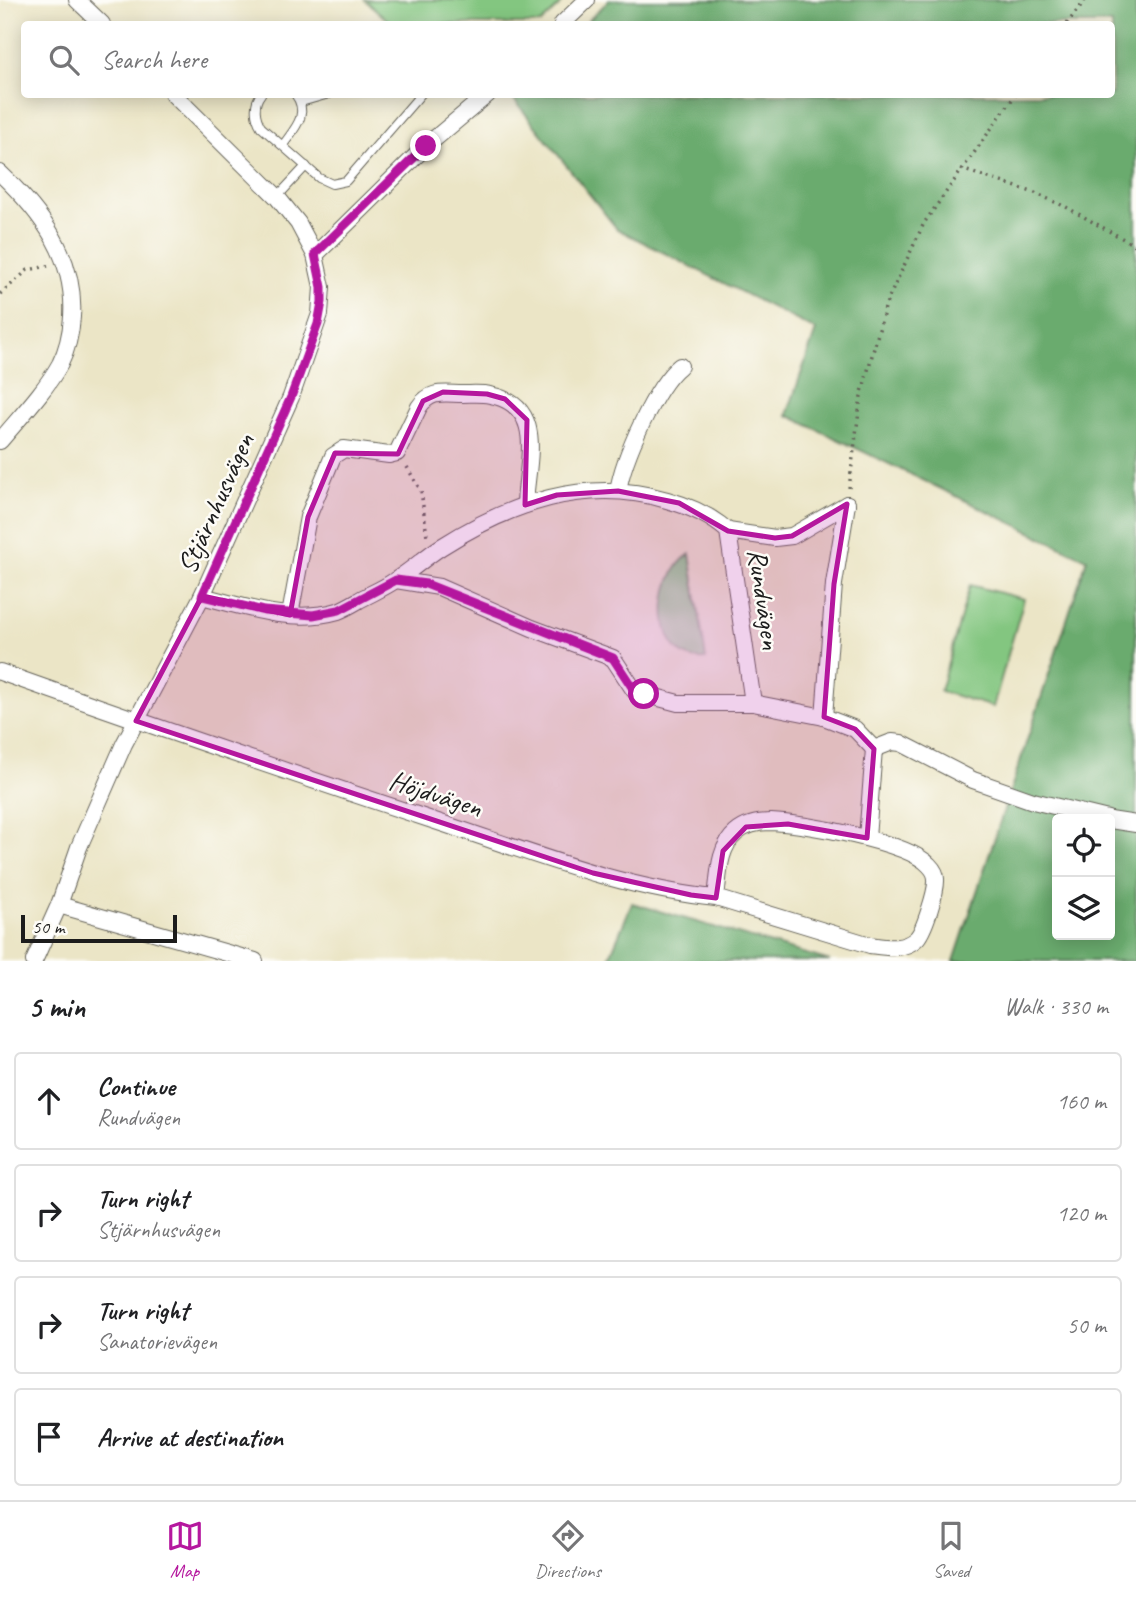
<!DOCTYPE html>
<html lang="en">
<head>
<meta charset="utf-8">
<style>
  body { margin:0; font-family:Caveat,sans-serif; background:#f6f6f6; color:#202124 }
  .controls { position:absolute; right:21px; bottom:21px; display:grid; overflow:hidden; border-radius:7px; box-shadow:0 4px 18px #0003 }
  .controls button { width:63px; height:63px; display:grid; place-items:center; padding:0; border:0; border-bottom:2px solid #e0e0e0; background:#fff; color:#202124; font:35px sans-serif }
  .scale { position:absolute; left:21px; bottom:18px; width:156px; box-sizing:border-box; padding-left:7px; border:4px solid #1c1c1c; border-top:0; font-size:19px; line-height:24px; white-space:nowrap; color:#1c1c1c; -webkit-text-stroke:5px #fdfcf7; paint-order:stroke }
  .stop { position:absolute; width:21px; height:21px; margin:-16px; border:5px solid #b5179e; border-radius:50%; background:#fff }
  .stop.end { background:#b5179e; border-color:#fff; box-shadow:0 2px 7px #0008 }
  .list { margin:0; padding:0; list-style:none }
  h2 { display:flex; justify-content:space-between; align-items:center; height:91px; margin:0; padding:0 28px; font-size:30px }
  h2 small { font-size:23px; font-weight:400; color:#757577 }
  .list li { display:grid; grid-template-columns:46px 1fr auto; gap:21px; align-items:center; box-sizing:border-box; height:98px; margin:0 14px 14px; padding:0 14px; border:2px solid #e0e0e0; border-radius:7px }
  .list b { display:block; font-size:26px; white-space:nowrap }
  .list p { margin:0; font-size:23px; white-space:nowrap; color:#757577 }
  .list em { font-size:23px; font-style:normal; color:#757577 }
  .icon { flex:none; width:38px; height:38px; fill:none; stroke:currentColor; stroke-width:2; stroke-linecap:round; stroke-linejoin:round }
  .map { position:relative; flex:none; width:1136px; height:961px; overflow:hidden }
  .search { position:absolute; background:#fff; box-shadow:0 4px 18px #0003; left:21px; right:21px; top:21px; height:77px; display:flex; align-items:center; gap:18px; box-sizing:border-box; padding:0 24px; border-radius:7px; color:#757577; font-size:26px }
  .sheet { height:539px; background:#fff }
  nav { display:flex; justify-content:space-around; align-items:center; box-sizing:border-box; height:98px; border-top:2px solid #e0e0e0; background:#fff; font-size:19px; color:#757577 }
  nav a { display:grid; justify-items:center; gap:4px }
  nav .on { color:#b5179e }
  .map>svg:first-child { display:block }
</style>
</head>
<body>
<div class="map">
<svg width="1136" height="961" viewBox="0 0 1136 961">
  <rect width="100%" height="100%" fill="#fdfcf7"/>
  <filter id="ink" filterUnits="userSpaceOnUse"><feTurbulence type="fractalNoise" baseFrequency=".0143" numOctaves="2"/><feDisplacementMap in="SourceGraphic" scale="14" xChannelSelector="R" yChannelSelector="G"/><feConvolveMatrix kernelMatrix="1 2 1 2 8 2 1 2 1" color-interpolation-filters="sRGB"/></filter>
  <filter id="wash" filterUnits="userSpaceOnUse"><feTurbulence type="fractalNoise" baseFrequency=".00686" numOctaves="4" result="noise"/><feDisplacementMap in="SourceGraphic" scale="28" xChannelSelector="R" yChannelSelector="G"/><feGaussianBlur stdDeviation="1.57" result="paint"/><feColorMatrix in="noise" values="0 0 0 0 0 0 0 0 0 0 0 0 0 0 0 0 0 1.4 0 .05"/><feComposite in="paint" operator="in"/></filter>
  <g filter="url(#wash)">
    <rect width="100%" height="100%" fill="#ebe5c6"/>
    <!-- green -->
    <g fill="#83c680" stroke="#50714e" stroke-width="2">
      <polygon points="365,0 565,0 540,24 392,24"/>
      <path d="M690,554L706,659C653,665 654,576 690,554Z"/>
      <polygon points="970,585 1024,599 993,707 940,691"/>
    </g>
    <!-- forest -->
    <g fill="#6aab6e" stroke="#436445" stroke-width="2" fill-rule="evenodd">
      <path d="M609,0H1136V961H954L1087,559L787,415L816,330L617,229L513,98L517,94H1112V24H585ZM1057,819H1110V935H1057Z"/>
      <polygon points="632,903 830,961 608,961"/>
    </g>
  </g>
  <g filter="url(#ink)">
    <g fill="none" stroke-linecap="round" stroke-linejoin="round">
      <!-- service casing -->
      <g stroke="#646258" stroke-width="10">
        <g id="service">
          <path d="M261,94C253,104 255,117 261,127L319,178L332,184L346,181L421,94"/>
          <polyline points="301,102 329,94"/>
          <path d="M283,145C295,128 310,114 295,94"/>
          <polyline points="277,197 306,166"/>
        </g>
      </g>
      <!-- minor casing -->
      <g stroke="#646258" stroke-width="18">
        <g id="minor">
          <polyline points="77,0 102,24"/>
          <polyline points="562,24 587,0"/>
          <path d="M0,173C41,212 76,257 72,317C71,332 67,350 60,364C45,391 20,417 0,441"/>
          <polyline points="315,255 426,146 488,94"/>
          <path d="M618,491C623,459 655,386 680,366"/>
          <polyline points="728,531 775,538 792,536 847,504"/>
          <polyline points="396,580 439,587 532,628 613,658 634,690 644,694 678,703 753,703 824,717 855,729 874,749 892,742 901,743 973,780 1033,801 1108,819"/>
          <path d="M202,596C245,607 293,624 338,611C346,608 354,603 361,599C372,593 384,588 394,581C411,571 425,557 441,547C510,503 586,476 667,500C689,506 711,516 728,531L753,703"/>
          <path d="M290,615L308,517L333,456L344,449L389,455L397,453L419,407C431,389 445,394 463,394C472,394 481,393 490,395C548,406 526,464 525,505"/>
          <path d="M0,672C146,724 293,774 441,823C530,852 622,889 716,898L870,945C885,947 903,951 916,939C924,932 937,890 936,879C936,874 933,869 929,865C908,842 803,823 771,822C759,822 745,825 736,833C718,848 719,876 716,898"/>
          <polyline points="824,717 834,584 847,504"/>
          <polyline points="1110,820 1136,824"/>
          <polyline points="867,838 874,749"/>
          <polyline points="59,905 255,961"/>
          <polyline points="34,961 59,905 79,847 124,744 202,596 291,397 320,314 322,287 315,255 298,223 277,197 173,94"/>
        </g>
      </g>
      <!-- path -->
      <g stroke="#646258" stroke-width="3.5" stroke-dasharray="2 5" stroke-linecap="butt">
        <polyline points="1067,24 1085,0"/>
        <polyline points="961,169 1035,193 1066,207 1136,246"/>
        <polyline points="0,294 28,270 48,266"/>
        <polyline points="407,467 421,491 427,536"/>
        <polyline points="849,488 861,396 886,304 924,223 1016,94"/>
      </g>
      <!-- service -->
      <use href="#service" stroke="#fff" stroke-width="8"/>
      <!-- minor -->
      <use href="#minor" stroke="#fff" stroke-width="16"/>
    </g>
  </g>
  <g fill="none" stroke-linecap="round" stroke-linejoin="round" filter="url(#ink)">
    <!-- route -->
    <polyline stroke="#b5179e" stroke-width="9" points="426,146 315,254 322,287 322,302 318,324 291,397 202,596 264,611 313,615 339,610 396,580 426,584 613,658 634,690 644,694"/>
  </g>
  <!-- marked area -->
  <path fill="#b5179e" fill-opacity="0.2" stroke="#b5179e" stroke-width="5" stroke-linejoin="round" d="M443,392L487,394L505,399L527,420L525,505L557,495L618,491L679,503L728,531L775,538L792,536L847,504L834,584L824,717L855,729L874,749L867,838L788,824L746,827L723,851L716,898L691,895L593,873L136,721L202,596L290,615L308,517L335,453L398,454L423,401Z"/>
  <g text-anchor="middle" stroke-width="5" stroke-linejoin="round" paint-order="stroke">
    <!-- street labels -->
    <g font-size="28" fill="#1c1c1c" stroke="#fdfcf7">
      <text transform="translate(215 503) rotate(-66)" y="10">Stjärnhusvägen</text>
      <text transform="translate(765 599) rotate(82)" y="10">Rundvägen</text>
      <text transform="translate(436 793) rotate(18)" y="10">Höjdvägen</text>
    </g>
  </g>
</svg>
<div class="controls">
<button><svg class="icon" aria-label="locate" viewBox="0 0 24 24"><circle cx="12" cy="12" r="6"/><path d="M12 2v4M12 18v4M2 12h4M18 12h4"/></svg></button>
<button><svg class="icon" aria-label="layers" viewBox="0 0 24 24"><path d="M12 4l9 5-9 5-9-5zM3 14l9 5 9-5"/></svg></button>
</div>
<div class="scale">50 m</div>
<div class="stop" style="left:644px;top:694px"></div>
<div class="stop end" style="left:426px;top:146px"></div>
<div class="search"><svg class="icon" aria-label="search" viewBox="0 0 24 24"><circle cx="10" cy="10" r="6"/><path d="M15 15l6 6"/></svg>Search here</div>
</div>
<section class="sheet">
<h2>5 min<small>Walk · 330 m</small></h2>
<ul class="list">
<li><svg class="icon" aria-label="ahead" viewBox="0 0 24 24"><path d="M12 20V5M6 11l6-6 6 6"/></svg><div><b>Continue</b><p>Rundvägen</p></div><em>160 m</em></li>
<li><svg class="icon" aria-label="right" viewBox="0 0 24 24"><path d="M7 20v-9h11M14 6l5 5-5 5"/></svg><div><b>Turn right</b><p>Stjärnhusvägen</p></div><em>120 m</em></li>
<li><svg class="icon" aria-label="right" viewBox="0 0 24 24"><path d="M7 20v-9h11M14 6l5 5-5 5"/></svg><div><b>Turn right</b><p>Sanatorievägen</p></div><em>50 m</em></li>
<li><svg class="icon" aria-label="arrive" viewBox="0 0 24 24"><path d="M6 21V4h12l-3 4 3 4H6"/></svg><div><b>Arrive at destination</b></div></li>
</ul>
</section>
<nav>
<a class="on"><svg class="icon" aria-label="map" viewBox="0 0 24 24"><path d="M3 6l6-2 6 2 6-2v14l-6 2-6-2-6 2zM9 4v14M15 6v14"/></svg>Map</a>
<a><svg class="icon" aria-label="directions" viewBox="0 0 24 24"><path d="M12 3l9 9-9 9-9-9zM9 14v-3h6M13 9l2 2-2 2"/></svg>Directions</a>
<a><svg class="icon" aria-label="saved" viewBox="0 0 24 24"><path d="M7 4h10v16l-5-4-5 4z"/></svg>Saved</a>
</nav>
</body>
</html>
